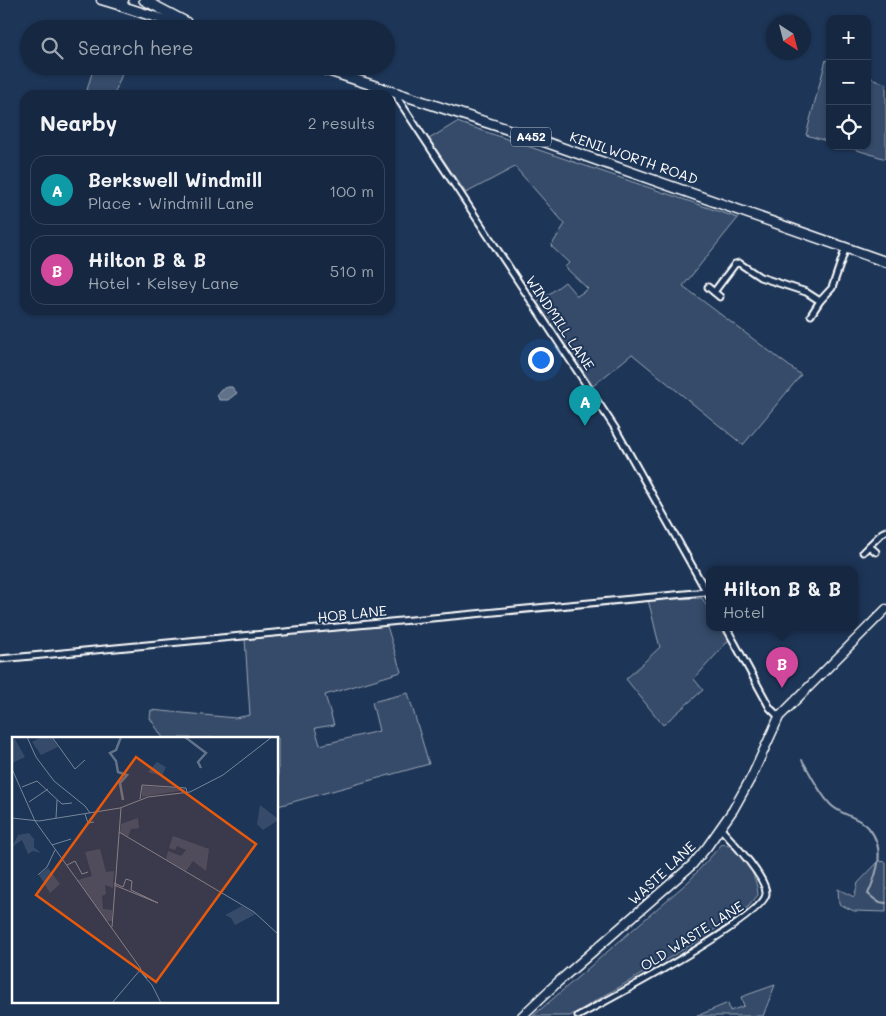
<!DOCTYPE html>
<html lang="en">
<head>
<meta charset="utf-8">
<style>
  body { margin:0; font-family:Mali,sans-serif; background:#1f3048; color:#f1f3f6 }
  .controls { position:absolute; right:15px; top:15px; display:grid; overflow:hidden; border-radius:10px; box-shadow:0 1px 4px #0004 }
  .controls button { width:45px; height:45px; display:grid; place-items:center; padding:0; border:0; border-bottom:1px solid #35445a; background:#162841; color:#f1f3f6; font:25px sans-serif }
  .compass { position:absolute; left:766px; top:15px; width:45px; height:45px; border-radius:50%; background:#162841; box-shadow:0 1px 4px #0004; rotate:144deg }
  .you { position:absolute; left:540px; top:359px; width:18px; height:18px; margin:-12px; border:4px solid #fff; border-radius:50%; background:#1a73e8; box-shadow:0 0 0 8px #1a73e833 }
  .badge { display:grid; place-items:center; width:32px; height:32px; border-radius:50%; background:#ff9aa2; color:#fff; font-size:16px; font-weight:700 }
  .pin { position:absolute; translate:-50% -41px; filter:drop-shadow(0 1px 2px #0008) }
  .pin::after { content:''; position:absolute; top:26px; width:18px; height:15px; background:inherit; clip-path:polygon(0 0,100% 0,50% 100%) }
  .popup { position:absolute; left:706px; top:566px; width:152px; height:65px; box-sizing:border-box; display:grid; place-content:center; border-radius:10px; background:#162841; filter:drop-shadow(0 1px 4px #0005); font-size:16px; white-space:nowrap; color:#9ea6b1 }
  .popup b { font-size:19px; color:#f1f3f6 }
  .popup::after { content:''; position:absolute; left:50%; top:100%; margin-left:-10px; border:10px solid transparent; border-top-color:#162841 }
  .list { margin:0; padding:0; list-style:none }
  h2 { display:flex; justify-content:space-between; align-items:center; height:65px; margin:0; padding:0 20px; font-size:21px }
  h2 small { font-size:16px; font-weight:400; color:#9ea6b1 }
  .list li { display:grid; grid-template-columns:32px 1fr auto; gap:15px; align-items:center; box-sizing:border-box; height:70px; margin:0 10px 10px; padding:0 10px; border:1px solid #35445a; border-radius:15px }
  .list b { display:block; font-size:19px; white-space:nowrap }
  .list p { margin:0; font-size:16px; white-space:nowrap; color:#9ea6b1 }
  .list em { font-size:16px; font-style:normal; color:#9ea6b1 }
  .icon { flex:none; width:28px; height:28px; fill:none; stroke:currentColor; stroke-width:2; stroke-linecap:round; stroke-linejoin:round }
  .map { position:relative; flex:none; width:886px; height:1016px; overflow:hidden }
  .search { position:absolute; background:#162841; box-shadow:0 1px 4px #0004; left:20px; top:20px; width:375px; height:55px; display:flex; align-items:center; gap:12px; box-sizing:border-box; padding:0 18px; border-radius:28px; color:#9ea6b1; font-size:19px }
  .panel { position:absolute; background:#162841; box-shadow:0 1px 4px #0004; left:20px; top:90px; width:375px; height:225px; border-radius:15px }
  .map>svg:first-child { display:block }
</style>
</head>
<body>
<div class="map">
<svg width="886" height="1016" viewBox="0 0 886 1016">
  <rect width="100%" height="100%" fill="#1d3557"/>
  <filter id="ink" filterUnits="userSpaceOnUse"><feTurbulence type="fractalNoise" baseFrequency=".02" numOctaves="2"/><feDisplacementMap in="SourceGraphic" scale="10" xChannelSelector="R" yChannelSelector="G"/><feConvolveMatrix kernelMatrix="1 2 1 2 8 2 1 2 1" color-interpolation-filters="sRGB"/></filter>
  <g filter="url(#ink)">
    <!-- green -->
    <g fill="#364b69" stroke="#9aa5b4">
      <polygon points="826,60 830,62 830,142 806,135"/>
      <polygon points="94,66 125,66 114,95 97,95 87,90"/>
      <polygon points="867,76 886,84 886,159 844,146 867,146"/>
      <polygon points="457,122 738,218 683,286 801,375 743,445 632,354 593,386 537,303 565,282 577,296 588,289 565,267 569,263 551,246 565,224 515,167 466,193 429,139"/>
      <path d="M702,598L709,610L710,627H720L729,640L694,679L703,690L663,725L626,679L660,647C655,631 653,617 648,600Z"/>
      <polygon points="387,626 401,672 325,695 334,725 315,728 320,745 379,731 372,702 408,693 429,764 278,806 278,738 163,738 150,718 151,710 235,718 250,715 245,639"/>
      <path d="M722,844C743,847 757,876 758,895L748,907L696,942L570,1016H533L689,881Z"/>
      <polygon points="879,861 886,862 886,912 854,911 839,904 838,889 854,897 858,883"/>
      <polygon points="775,985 763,1016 697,1016 728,1003 730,1011 744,1006 741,997"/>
    </g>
    <!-- water -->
    <polygon fill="#617289" stroke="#a0aab8" points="228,387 232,387 237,393 228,400 219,400 217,394 221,389"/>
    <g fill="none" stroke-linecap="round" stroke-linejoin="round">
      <!-- stream -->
      <path stroke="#a0aab8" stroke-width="2" d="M802,760C811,774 820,795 832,806C842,815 858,817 868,827C886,848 878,871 868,894L878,902L886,903"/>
      <!-- street casing -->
      <g stroke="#fff" stroke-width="9">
        <g id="street">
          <polyline points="397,93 398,99 615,428 710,598"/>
          <polyline points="708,287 720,297"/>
          <polyline points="714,292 735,264 739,263 760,277 806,292 820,301 832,288 846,247"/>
          <polyline points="811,315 820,301"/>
          <polyline points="869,546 876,552"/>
          <polyline points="863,552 882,533 886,531"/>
          <polyline points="726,627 770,708 779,717"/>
          <polyline points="0,659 706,592"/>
          <path d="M578,1016C606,1001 764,918 766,894C767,878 732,841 721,829"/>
        </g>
      </g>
      <!-- secondary casing -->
      <g stroke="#fff" stroke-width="11">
        <polyline id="secondary" points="522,1016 558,982 692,865 707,847 733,810 752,776 779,717 886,609"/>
      </g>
      <!-- primary casing -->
      <g stroke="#fff" stroke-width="11">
        <polyline id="primary" points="101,0 121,6 124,0"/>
      </g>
      <!-- highway casing -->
      <g stroke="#fff" stroke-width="12">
        <g id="highway">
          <polyline points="115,0 121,6 193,29"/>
          <polyline points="144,0 186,22"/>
          <polyline points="314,66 534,138 886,262"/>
        </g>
      </g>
      <!-- street -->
      <use href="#street" stroke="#1d3557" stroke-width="5"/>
      <!-- secondary -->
      <use href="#secondary" stroke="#1d3557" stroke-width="8"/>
      <!-- primary -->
      <use href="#primary" stroke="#1d3557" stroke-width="8"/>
      <!-- highway -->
      <use href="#highway" stroke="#1d3557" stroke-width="9"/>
    </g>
  </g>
  <g text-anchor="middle" stroke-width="4" stroke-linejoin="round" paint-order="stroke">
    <!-- shield labels -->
    <rect fill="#1d3557" stroke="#bbc2cd" stroke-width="1" x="511" y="127.5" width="40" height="19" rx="4"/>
    <g font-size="12" font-weight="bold" fill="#fff">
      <text x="531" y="141">A452</text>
    </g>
    <!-- street labels -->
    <g font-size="14" fill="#fff" stroke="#1d3557">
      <text transform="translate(634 158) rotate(19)" y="5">KENILWORTH ROAD</text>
      <text transform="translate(560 323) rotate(56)" y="5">WINDMILL LANE</text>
      <text transform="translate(352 614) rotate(-6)" y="5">HOB LANE</text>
      <text transform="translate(662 873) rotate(-43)" y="5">WASTE LANE</text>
      <text transform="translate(692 936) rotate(-32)" y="5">OLD WASTE LANE</text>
    </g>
  </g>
  <!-- overview -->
  <g transform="translate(12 737)">
    <rect width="266" height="266" fill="#1d3557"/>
    <path d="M29,0H40L46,10L29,18L20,5ZM3,2L13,20L0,26V4ZM145,25L154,30L150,39L136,35ZM130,49L173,52V53L130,60ZM248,68L265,81V84L251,93L245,87ZM126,81L127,91L119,92L116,100L108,95L109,87ZM17,96L22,102V110L29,116L21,114L16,117L10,103L0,110L6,98ZM161,99L197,112L194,134L181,124L174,134L154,122L156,114L169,119L174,113L165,109L163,113L157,111ZM88,112L94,135L102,134L101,151L93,148L94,157L90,159L91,172L100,173V184H94L66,143L80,139L73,115ZM36,131L48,147L38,156L27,138ZM230,169L244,177L223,188L219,181L213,178Z" fill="#364b69"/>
    <path fill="none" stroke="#617289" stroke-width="2.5" d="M109,0L104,13L98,16L104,24L106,35L115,38L108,46L111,63M173,0L194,16L186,25L189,31"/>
    <path fill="none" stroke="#77869a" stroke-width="1" d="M15,0L24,20L42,44L73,69L78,76M40,0L63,32L73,23M0,32L23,84L129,232L100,266M10,50L25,44L50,67L60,66M128,62L130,48L174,51L175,56M17,65L36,52M73,77L76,86L82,85M0,81L27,84L108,71L136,60L178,55L211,38L260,0M44,81L45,63M107,95L242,175L267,198M40,108L59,102M55,128L63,124L70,137L76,135M26,138L35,130L43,113M102,148L146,166L119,153L120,144L114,142L111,150L102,146M100,190L109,71M135,241L127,233L140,248L149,266"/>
    <path fill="#e8590c" fill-opacity="0.15" stroke="#e8590c" stroke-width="2.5" d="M124,20L244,107L144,245L24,158Z"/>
    <rect width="266" height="266" fill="none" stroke="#fff" stroke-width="2.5"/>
  </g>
</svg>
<div class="controls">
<button>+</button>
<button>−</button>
<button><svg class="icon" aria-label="locate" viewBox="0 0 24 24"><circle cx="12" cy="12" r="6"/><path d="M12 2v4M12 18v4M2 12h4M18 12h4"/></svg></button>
</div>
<svg class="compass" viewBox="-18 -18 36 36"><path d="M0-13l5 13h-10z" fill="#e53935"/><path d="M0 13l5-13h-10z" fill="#9ea6b1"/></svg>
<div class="you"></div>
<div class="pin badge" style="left:585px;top:426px;background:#0f9aa8">A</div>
<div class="pin badge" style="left:782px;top:688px;background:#d1479c">B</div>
<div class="popup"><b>Hilton B &amp; B</b>Hotel</div>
<div class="search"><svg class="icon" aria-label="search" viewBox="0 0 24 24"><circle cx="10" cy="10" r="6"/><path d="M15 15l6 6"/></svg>Search here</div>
<section class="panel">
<h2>Nearby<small>2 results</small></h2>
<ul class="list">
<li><span class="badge" style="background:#0f9aa8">A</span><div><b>Berkswell Windmill</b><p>Place · Windmill Lane</p></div><em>100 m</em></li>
<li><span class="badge" style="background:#d1479c">B</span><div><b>Hilton B &amp; B</b><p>Hotel · Kelsey Lane</p></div><em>510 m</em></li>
</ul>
</section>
</div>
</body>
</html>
